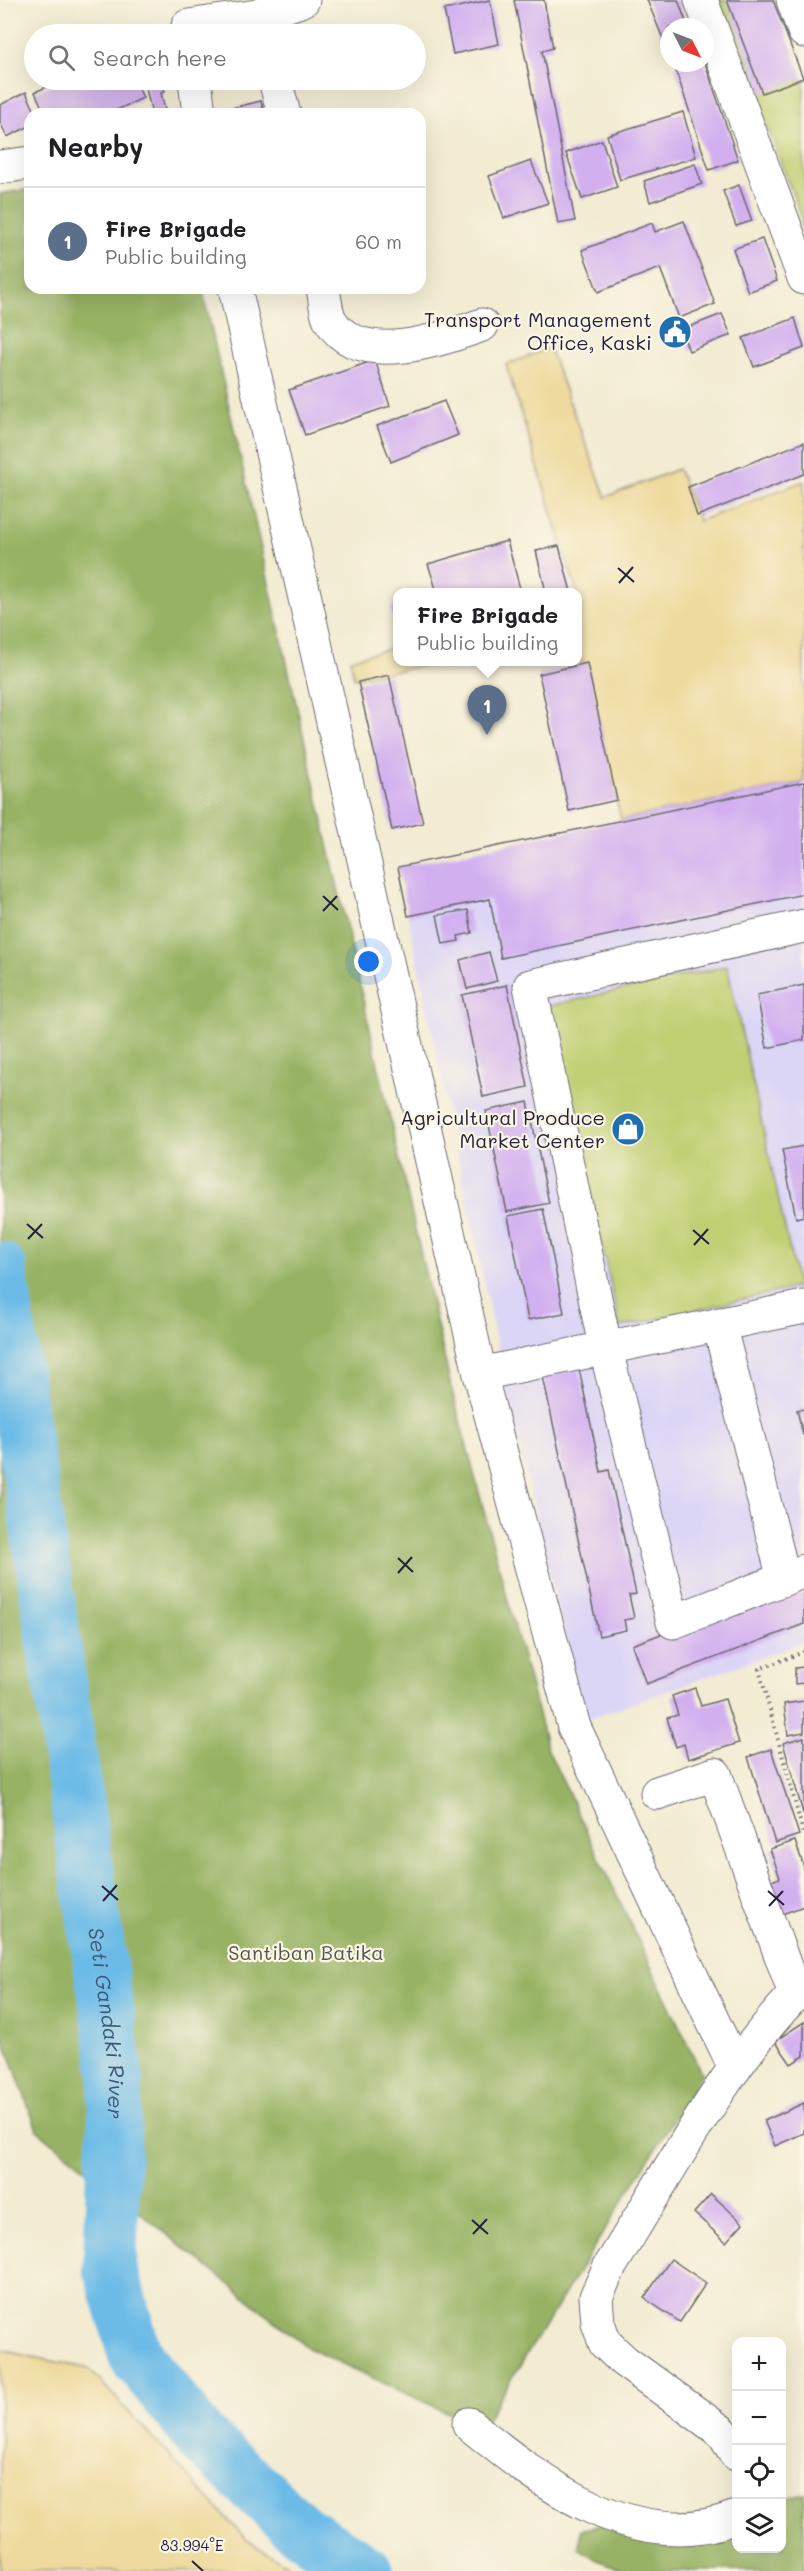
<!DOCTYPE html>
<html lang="en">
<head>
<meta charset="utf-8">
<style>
  body { margin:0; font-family:Mali,sans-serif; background:#f6f6f6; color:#202124 }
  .controls { position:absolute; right:18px; bottom:18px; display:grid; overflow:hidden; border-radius:12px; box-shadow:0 6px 24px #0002 }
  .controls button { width:54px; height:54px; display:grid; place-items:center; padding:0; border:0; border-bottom:2px solid #e0e0e0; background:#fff; color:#202124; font:30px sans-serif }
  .compass { position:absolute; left:660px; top:18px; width:54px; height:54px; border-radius:50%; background:#fff; box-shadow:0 6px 24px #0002; rotate:132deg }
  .you { position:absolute; left:369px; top:962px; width:21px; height:21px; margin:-15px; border:4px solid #fff; border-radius:50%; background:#1a73e8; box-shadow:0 0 0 9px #1a73e833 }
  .badge { display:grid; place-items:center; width:39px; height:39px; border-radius:50%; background:#1f6fb2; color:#fff; font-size:20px; font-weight:700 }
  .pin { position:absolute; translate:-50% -50px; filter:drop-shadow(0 2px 3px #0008) }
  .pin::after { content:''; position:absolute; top:32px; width:21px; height:18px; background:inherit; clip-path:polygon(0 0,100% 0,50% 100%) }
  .popup { position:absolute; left:393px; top:588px; width:189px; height:78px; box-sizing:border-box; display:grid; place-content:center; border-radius:12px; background:#fff; filter:drop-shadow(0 2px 4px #0005); font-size:20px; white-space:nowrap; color:#757577 }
  .popup b { font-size:22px; color:#202124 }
  .popup::after { content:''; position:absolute; left:50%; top:100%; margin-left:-12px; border:12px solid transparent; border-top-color:#fff }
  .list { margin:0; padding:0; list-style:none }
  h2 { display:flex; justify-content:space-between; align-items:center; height:78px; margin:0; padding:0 24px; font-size:26px }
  h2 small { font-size:20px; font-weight:400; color:#757577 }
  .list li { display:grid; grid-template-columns:39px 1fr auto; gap:18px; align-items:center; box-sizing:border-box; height:108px; padding:0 24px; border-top:2px solid #e0e0e0 }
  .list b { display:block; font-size:22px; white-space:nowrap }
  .list p { margin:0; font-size:20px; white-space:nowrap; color:#757577 }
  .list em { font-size:20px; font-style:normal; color:#757577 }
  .icon { flex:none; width:33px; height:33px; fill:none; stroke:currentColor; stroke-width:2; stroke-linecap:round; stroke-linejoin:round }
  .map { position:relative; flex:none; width:804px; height:2571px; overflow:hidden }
  .search { position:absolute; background:#fff; box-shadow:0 6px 24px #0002; left:24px; top:24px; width:402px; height:66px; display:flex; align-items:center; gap:15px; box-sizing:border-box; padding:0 21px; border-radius:33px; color:#757577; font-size:22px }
  .panel { position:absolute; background:#fff; box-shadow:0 6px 24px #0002; left:24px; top:108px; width:402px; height:186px; border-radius:18px }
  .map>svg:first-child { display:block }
</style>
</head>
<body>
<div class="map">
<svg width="804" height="2571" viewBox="0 0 804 2571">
  <rect width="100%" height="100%" fill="#fcf5e5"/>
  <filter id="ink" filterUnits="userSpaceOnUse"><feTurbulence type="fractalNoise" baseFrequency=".0167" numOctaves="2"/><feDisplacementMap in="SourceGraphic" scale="12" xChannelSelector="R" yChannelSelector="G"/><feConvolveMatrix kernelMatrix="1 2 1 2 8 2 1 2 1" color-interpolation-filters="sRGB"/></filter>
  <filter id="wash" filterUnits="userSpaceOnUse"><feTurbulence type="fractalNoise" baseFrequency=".008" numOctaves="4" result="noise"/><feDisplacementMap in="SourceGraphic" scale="24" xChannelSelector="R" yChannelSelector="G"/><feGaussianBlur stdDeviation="1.35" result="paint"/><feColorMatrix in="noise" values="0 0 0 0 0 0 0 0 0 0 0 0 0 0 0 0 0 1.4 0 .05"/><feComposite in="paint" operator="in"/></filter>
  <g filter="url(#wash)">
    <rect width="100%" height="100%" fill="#f3ecd3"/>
    <!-- built -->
    <polygon fill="#dcd6f6" points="804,833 804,1642 584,1721 505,1384 408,916"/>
    <!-- green -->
    <g fill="#bfcf72" stroke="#707856" stroke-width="1.5">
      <polygon points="719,0 727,0 804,82 804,246 800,213"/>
      <polygon points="727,966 798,1287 620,1327 549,1006"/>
    </g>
    <!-- forest -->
    <g fill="#97b264" stroke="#5c6a50" stroke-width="1.5">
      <polygon points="30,189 30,288 202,288 451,1387 547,1748 702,2074 481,2428 310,2349 37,2130 0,2029 0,194"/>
      <polygon points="804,2494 804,2571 627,2571 597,2560 579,2548 580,2530 599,2525 736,2530 736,2548 782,2548 782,2499"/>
    </g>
    <!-- sand -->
    <g fill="#eeda9e" stroke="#887e6c" stroke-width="1.5">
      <polygon points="549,348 606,497 678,469 699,521 804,481 804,782 621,820 587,664 577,660 577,592 506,365"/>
      <polygon points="397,647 397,662 448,662 354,678 350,659"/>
      <polygon points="0,2350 89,2369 247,2540 295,2571 0,2571"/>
    </g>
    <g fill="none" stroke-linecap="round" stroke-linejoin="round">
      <!-- river -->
      <path stroke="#6cbbe7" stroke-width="54" id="s1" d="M0,1269L116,2073L110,2267L135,2355L202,2439L301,2530L366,2571"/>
    </g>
    <g id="blocks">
      <!-- building -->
      <g fill="#d2b0f0">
        <polygon points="490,0 499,44 453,54 444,10"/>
        <polygon points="514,0 544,0 553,48 542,51 575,221 558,224"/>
        <polygon points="647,0 678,0 688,27 669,27 669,53"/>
        <polygon points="727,0 773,0 803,78 762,93"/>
        <polygon points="690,63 705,63 738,160 709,170 675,68"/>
        <polygon points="63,80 135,80 143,98 108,114 45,114 35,92"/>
        <polygon points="144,80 162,80 165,92 161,93 166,114 152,114"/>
        <polygon points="26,92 36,114 30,114 30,126 7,137 0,122 0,105"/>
        <polygon points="261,101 264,114 229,114 228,109"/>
        <polygon points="683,112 696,157 620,180 607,135"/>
        <polygon points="602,140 617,187 582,199 566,153"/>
        <polygon points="531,161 548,203 504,218 489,176"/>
        <polygon points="695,164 702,184 650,202 644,181"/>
        <polygon points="739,185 752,221 736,226 723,191"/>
        <polygon points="684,221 715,304 679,318 660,268 598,292 582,250 652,223 655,232"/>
        <polygon points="762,239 777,281 748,292 733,249"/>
        <polygon points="722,314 731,335 689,351 681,330"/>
        <polygon points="795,318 804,348 754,367 743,338"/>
        <polygon points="375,360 390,406 305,435 289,390"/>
        <polygon points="444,401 458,435 391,462 377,426"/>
        <polygon points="804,442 804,474 697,516 688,487"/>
        <polygon points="507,541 521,592 437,592 428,564"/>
        <polygon points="559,546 571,592 546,592 536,551"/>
        <polygon points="397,606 397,625 396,626 391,608"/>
        <polygon points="587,663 617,800 569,811 539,674"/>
        <polygon points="389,675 423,823 392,830 358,682"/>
        <polygon points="804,782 804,894 501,958 490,899 408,916 398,867"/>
        <polygon points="468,910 472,933 458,936 459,941 443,944 437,915"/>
        <polygon points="489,952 497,981 467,989 460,960"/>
        <polygon points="507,985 528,1087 483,1097 462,995"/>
        <polygon points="804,985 804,1040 767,1048 757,995"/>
        <polygon points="528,1102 549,1203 507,1212 486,1111"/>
        <polygon points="804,1146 804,1216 796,1218 782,1150"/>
        <polygon points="543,1209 564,1313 528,1320 508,1216"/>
        <polygon points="579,1369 601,1472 609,1470 636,1594 629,1595 634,1618 624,1620 626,1630 599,1636 543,1377"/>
        <polygon points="804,1409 804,1435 803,1435 797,1410"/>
        <polygon points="804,1580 804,1624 646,1684 632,1645"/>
        <polygon points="804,1667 804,1683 795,1684 795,1668"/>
        <polygon points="695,1688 701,1706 725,1699 739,1743 688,1759 684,1744 676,1747 667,1718 678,1715 672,1696"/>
        <polygon points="804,1701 804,1732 788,1735 784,1704"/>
        <polygon points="804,1737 804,1812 803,1813 783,1743"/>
        <polygon points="771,1749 799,1835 775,1843 748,1757"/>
        <polygon points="795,1841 804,1867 804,1906 782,1914 771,1881 780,1878 770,1849"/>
        <polygon points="804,2022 804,2056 791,2064 775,2041"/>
        <polygon points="804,2103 804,2133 775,2146 764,2121"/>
        <polygon points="711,2194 743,2223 726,2242 694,2213"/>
        <polygon points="671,2259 706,2283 680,2322 644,2298"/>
      </g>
    </g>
  </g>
  <g filter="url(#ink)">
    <use href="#blocks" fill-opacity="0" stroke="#6b6970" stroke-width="1.5"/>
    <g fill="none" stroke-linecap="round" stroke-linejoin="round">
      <!-- minor casing -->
      <g stroke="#6b6970" stroke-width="35">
        <g id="minor">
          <polyline points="701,0 804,278"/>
          <polyline points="793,0 804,31"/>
          <polyline points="188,26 257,16 303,0"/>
          <polyline points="195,80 199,114"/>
          <polyline points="275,80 284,114"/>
          <polyline points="0,167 30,163"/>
          <polyline points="235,288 480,1374 574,1727 735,2068"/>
          <path d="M323,288C325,299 326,315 332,323C362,368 443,339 482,325"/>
          <polyline points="804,926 530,986 605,1346 673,1622 804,1571"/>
          <polyline points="719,1324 784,1579"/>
          <polyline points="480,1374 804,1307"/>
          <polyline points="657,1793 715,1774 795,1994"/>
          <path d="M469,2424C542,2484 637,2556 736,2517"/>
          <path d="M736,2454L722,2432L624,2361L605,2343L598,2323L596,2297L609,2268C669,2172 725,2065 804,1985"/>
        </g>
      </g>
      <!-- path -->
      <polyline stroke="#6b6970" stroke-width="4" stroke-dasharray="1.5 4.5" stroke-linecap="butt" points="804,1652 759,1669 804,1836"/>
      <!-- minor -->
      <use href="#minor" stroke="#fff" stroke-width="33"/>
    </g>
  </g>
  <!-- ticks -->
  <path fill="none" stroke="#22223b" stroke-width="2" d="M618,568L634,582M619,583L633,567M323,896L338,910M323,911L337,896M27,1224L43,1238M693,1230L709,1244M28,1239L42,1224M694,1245L708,1229M398,1558L413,1572M398,1573L412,1557M102,1886L118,1900M768,1891L784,1905M103,1901L117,1885M769,1906L783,1891M472,2220L488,2234M473,2234L487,2219M192,2561L203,2571"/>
  <!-- icons -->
  <defs>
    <g id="civic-disc" transform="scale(1.725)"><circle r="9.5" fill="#1f6fb2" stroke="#fcf5e5"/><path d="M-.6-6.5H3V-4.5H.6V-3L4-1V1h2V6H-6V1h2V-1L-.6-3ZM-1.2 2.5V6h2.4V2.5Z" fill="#fff"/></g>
    <g id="shop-disc" transform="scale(1.725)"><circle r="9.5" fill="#1f6fb2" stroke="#fcf5e5"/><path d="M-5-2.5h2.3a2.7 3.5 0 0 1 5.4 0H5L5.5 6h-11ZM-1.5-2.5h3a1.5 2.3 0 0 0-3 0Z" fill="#fff"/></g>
  </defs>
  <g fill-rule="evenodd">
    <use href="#civic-disc" x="675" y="332"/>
    <use href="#shop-disc" x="628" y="1129"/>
  </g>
  <g text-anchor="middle" stroke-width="4.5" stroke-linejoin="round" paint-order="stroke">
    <!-- poi labels -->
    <g font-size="20" fill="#22223b" stroke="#fcf5e5" text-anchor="end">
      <text x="652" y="327">Transport Management<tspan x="652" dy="23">Office, Kaski</tspan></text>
      <text x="605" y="1125">Agricultural Produce<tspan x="605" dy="23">Market Center</tspan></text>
    </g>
    <!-- park labels -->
    <g font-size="20" fill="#51564c" stroke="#fcf5e5">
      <text x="306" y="1960">Santiban Batika</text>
    </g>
    <!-- water labels -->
    <g font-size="21" font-style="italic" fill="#3c5877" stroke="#fcf5e5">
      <text dy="7" stroke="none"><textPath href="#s1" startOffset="762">Seti Gandaki River</textPath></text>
    </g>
  </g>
  <g font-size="15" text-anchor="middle" fill="#22223b" stroke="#fcf5e5" stroke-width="4.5" stroke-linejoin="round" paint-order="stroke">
    <text x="192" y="2551">83.994°E</text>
  </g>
</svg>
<div class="controls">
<button>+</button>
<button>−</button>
<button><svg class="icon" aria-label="locate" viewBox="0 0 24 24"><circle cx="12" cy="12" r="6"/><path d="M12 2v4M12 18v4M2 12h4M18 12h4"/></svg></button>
<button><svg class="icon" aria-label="layers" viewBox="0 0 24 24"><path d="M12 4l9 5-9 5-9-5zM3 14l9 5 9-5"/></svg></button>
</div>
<svg class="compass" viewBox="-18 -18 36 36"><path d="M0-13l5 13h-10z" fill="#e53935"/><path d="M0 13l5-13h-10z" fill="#757577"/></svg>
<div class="you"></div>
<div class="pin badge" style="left:487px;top:735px;background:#5c6f8a">1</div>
<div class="popup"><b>Fire Brigade</b>Public building</div>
<div class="search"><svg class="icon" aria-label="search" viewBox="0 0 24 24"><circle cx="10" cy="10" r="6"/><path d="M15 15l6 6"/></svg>Search here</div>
<section class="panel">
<h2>Nearby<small></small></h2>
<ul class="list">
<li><span class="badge" style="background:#5c6f8a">1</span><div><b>Fire Brigade</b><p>Public building</p></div><em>60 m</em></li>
</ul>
</section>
</div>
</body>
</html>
